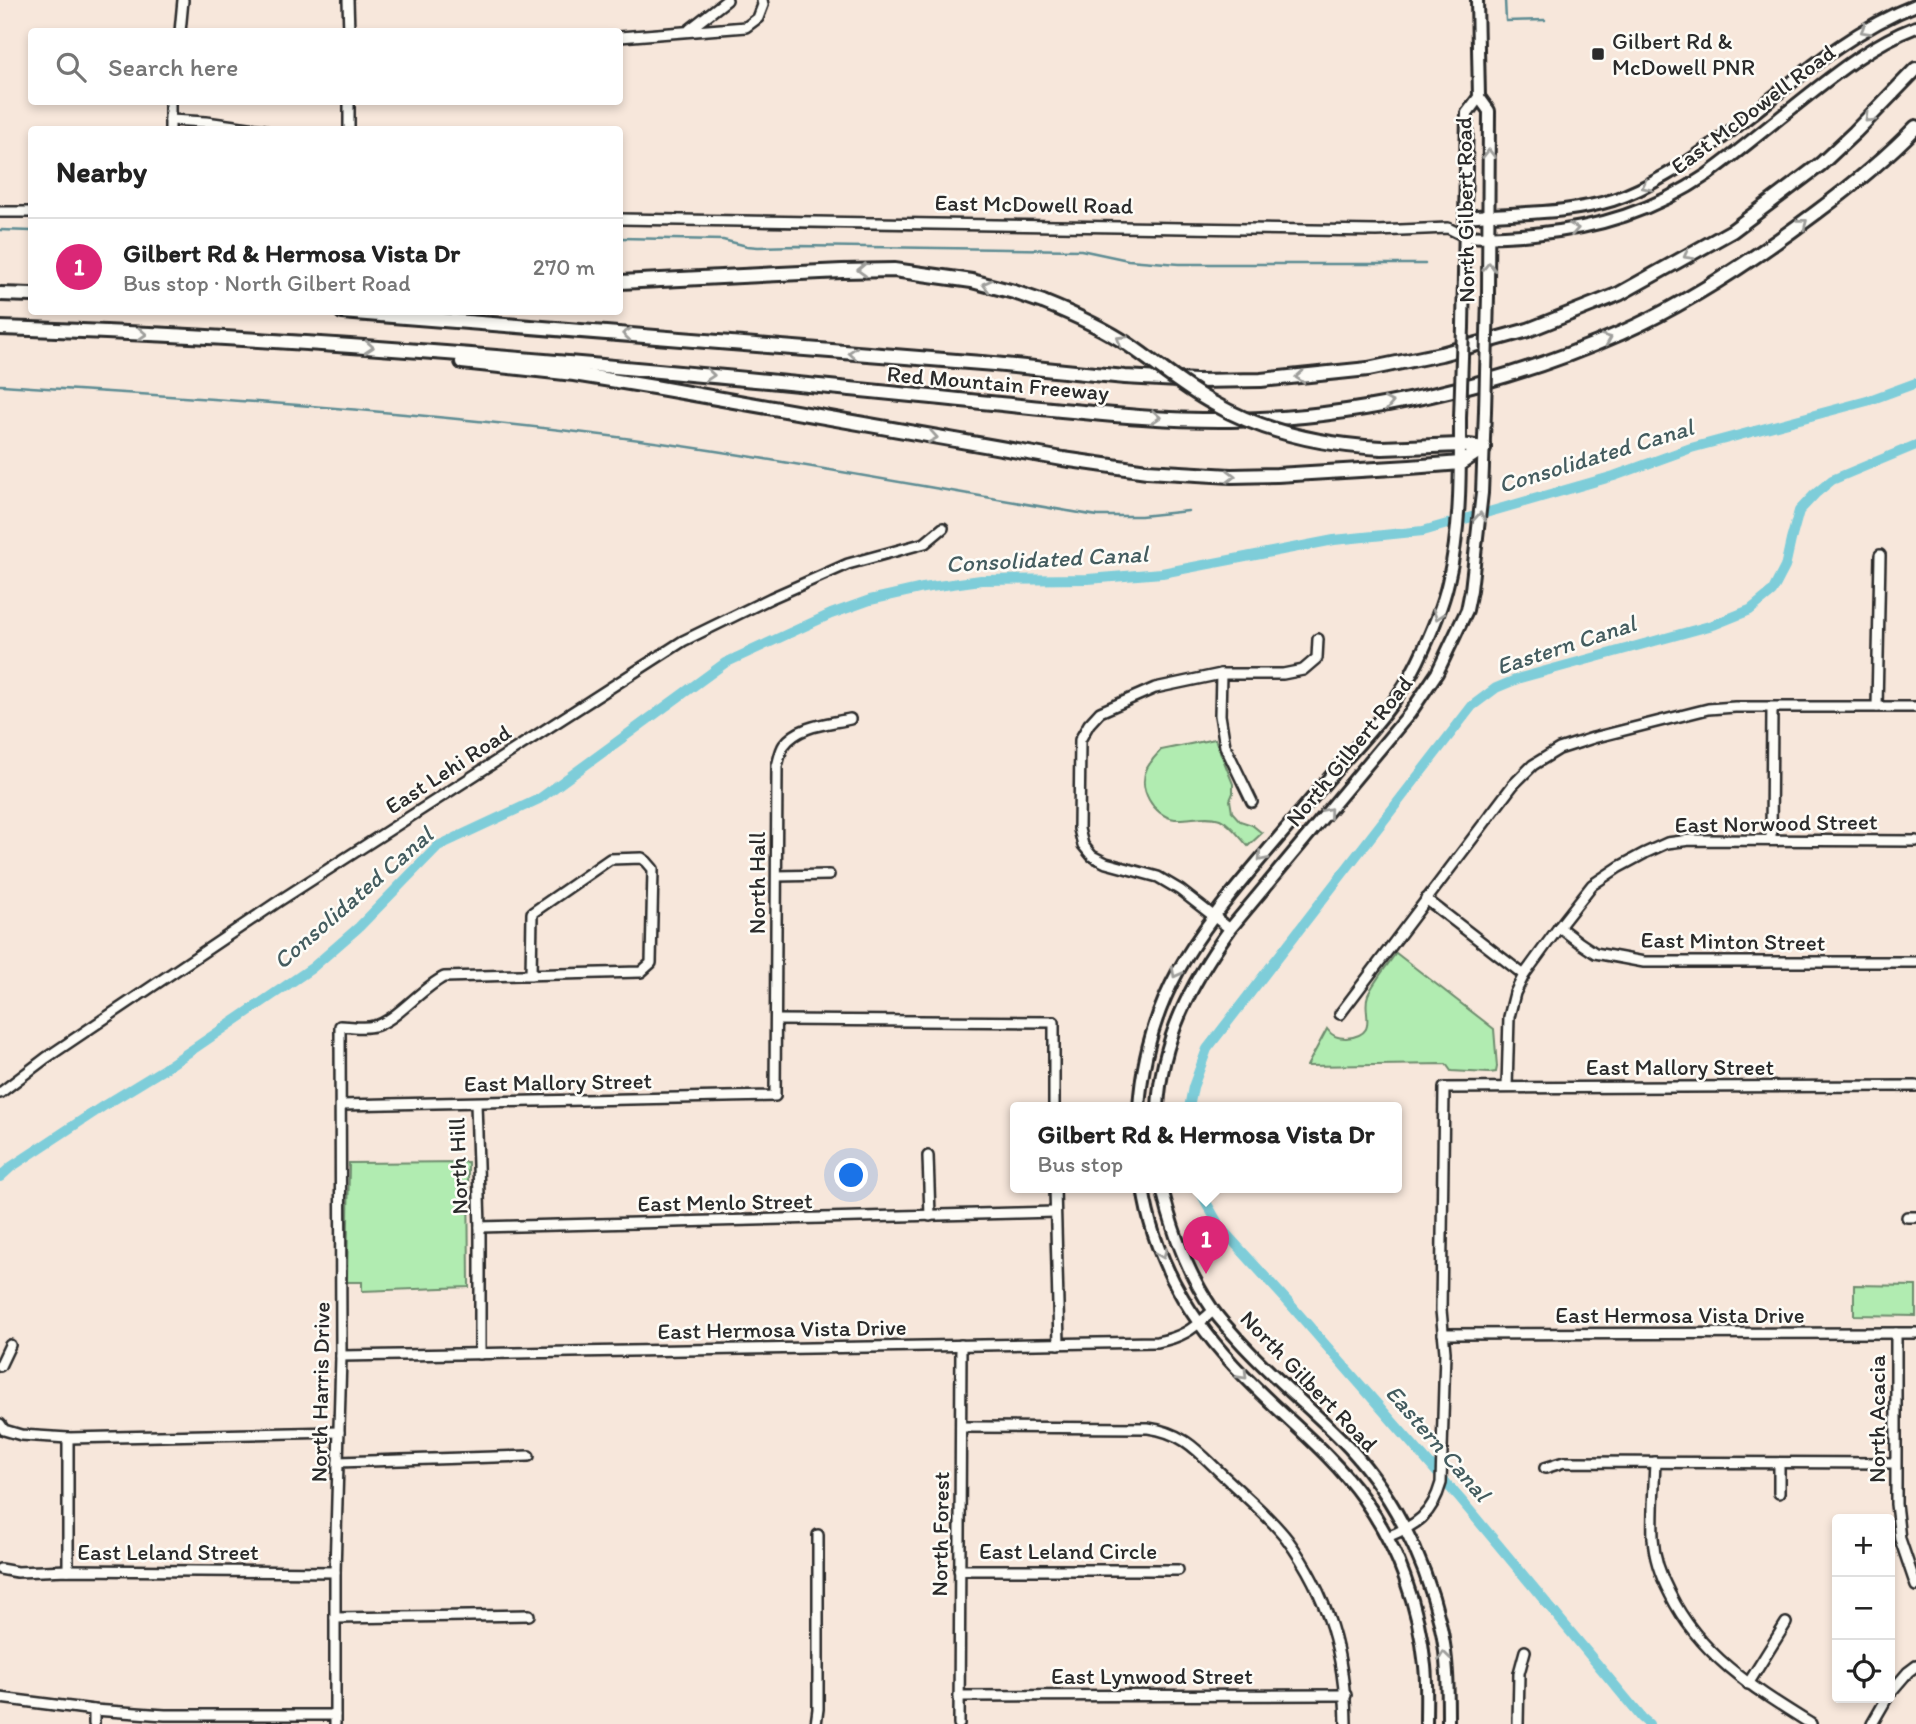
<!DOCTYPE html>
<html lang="en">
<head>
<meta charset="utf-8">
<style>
  body { margin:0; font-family:Itim,sans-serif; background:#f6f6f6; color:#222 }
  .controls { position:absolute; right:21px; bottom:21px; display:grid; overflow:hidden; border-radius:7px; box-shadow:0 4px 10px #0003 }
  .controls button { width:63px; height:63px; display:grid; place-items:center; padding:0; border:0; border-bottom:2px solid #e0e0e0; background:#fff; color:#222; font:35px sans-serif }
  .you { position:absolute; left:852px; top:1176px; width:24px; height:24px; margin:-18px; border:5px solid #fff; border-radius:50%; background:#1a73e8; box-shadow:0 0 0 10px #1a73e833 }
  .badge { display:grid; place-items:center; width:46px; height:46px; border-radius:50%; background:#db2777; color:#fff; font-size:23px; font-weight:700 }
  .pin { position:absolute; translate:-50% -58px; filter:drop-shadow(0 2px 4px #0008) }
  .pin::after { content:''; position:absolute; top:37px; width:24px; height:21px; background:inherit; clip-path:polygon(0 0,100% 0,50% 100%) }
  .popup { position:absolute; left:1010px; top:1102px; width:392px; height:91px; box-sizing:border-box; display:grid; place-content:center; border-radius:7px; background:#fff; filter:drop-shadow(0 2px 5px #0005); font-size:23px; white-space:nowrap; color:#767676 }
  .popup b { font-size:26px; color:#222 }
  .popup::after { content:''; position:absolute; left:50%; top:100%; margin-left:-14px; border:14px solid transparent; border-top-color:#fff }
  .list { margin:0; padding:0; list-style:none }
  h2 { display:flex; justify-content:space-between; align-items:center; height:91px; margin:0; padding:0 28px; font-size:30px }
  h2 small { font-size:23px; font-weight:400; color:#767676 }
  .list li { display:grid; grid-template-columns:46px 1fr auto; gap:21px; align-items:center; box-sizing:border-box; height:98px; padding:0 28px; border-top:2px solid #e0e0e0 }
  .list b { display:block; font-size:26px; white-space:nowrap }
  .list p { margin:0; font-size:23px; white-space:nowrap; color:#767676 }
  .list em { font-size:23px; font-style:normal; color:#767676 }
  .icon { flex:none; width:38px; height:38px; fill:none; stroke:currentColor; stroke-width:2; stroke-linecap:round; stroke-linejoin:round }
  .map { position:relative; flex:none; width:1916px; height:1724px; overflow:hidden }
  .search { position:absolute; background:#fff; box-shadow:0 4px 10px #0003; left:28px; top:28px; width:595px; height:77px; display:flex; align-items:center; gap:18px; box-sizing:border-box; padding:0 24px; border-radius:7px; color:#767676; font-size:26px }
  .panel { position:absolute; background:#fff; box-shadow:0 4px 10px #0003; left:28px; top:126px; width:595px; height:189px; border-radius:7px }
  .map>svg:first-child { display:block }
</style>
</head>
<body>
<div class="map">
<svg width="1916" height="1724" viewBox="0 0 1916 1724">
  <rect width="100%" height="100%" fill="#f7e7db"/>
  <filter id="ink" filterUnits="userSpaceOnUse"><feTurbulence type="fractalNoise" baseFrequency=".0143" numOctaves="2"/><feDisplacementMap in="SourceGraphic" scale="14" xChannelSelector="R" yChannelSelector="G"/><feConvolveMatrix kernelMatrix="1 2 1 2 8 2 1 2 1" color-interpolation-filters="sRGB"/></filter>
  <g filter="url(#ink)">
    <!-- green -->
    <g fill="#b1ecb1" stroke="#6e8c6e" stroke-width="2">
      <path d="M1215,739L1233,784V793L1230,800L1232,812L1240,821L1252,825L1262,833L1248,846C1240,838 1231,824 1220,819C1206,814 1190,820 1175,819C1153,816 1137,788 1147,768C1151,761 1156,755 1161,750Z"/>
      <path d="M1396,953L1494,1029L1497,1067L1496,1072L1489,1073L1451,1071L1446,1064L1307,1066L1327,1029C1332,1036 1337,1038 1346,1038C1381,1035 1361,1012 1368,995C1374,981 1387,966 1396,953Z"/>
      <polygon points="468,1162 469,1287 362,1291 362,1282 347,1282 349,1163"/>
      <polygon points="1854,1285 1916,1286 1916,1316 1854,1315"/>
    </g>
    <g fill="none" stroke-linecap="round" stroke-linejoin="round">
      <!-- stream -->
      <g stroke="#5d8c93" stroke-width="2.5">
        <polyline points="1505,0 1506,21 1545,20"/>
        <polyline points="0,230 32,231"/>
        <polyline points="620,238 723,240 747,246 758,247 797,246 1081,250 1128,260 1179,264 1425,264"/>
        <path d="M0,385C237,400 474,414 709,450C839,470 968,495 1098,516H1141L1188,511"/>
      </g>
      <!-- canal -->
      <g stroke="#7ecdd9" stroke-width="10">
        <polyline points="1189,1108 1193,1087 1207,1049 1472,706 1496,688 1520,678 1713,625 1750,610 1772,592 1785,567 1791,540 1799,511 1815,494 1832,480 1916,445"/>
        <polyline points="0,1177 11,1167 105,1105 164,1069 312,968 359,927 438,846 539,799 725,663 831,614 870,600 923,588 981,580 1088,579 1162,573 1334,540 1423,531 1614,476 1691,448 1867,401 1916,383"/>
        <polyline points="1198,1188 1220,1227 1289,1303 1461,1500 1642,1718 1649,1724"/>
      </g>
      <!-- minor casing -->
      <g stroke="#2b2b2b" stroke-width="14">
        <g id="minor">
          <polyline points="348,0 349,32"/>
          <polyline points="690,29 727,0"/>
          <polyline points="180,32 183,0"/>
          <polyline points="620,37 746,27 758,18 763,5 762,0"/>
          <polyline points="349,102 349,130"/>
          <polyline points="170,120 206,122 264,130"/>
          <polyline points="170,130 170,102"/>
          <polyline points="0,212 32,212"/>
          <polyline points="620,219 1377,231 1448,228 1464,236"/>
          <polyline points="1221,674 1220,715 1225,746 1252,802"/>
          <polyline points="1877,707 1880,555"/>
          <polyline points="1771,840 1772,708"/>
          <polyline points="777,876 829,875"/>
          <polyline points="1426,899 1524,975"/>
          <polyline points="1559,927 1580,943 1595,953 1644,962 1916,962"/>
          <polyline points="1230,929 1180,890 1158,877 1106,863 1092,856 1083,845 1079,829 1080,740 1089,724 1100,712 1155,688 1221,674 1283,674 1303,670 1317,658 1318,639"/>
          <polyline points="1340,1014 1513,785 1533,765 1559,749 1593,738 1708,709 1735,707 1916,707"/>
          <polyline points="777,1020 1054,1022 1054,1108"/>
          <polyline points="1507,1087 1509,1017 1515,993 1524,975 1559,927 1592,885 1619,867 1645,853 1667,843 1690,840 1916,841"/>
          <polyline points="0,1093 46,1058 279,901 683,641 771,598 848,564 925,543 943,528"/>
          <polyline points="476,1103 480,1227 480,1354"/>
          <path d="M341,1105L775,1096L777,766C779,760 780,751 784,745C799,725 828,724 850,719"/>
          <polyline points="928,1156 930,1216"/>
          <polyline points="1055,1188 1059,1344"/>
          <polyline points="1907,1217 1916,1217"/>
          <polyline points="480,1227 1055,1212"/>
          <polyline points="1896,1333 1896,1504 1900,1539 1916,1586"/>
          <polyline points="1443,1334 1916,1333"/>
          <path d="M341,1356L1157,1342C1185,1337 1193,1328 1213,1311"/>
          <polyline points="0,1366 10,1345"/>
          <polyline points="0,1424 4,1430 21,1435 68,1438 339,1432"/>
          <path d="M961,1427L1148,1428C1186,1433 1200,1454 1227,1479C1247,1498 1270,1517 1287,1539C1328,1595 1345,1655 1346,1724"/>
          <polyline points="68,1438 68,1570"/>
          <polyline points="338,1462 529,1456"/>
          <path d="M1655,1462C1654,1487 1652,1513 1653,1538C1654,1557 1661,1577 1670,1594C1700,1656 1755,1689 1811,1724"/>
          <polyline points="1545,1468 1564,1462 1895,1463"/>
          <polyline points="1779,1493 1779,1463"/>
          <path d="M1387,1537C1417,1525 1432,1515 1441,1483L1445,1352L1441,1310L1444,1088L1916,1086"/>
          <polyline points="0,1569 17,1572 68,1570 335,1572"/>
          <polyline points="959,1570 1178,1570"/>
          <polyline points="335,1618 529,1615"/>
          <polyline points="1748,1684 1786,1623"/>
          <polyline points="1890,1693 1908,1672 1916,1666"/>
          <polyline points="959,1696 1346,1695"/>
          <polyline points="0,1698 94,1710 165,1715 335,1715"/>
          <polyline points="94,1724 94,1710"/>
          <path d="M335,1724V1572L341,1356L340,1026C351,1026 364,1029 374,1026C395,1022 421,988 444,977L641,972L651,963L653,869L647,862L642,858L610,859L532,913L531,975"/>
          <polyline points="816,1724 818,1709 818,1535"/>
          <polyline points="959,1724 961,1345"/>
          <polyline points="1518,1724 1519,1673 1525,1651"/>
          <polyline points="1872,1724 1887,1698"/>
        </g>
      </g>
      <!-- major casing -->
      <g stroke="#2b2b2b" stroke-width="16">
        <g id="major">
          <polyline points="1477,0 1479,97 1489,111 1488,296"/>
          <path d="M1465,217C1514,212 1565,215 1613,200C1631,194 1649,185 1666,175C1754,125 1820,42 1916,5"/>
          <path d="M1464,236C1488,238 1510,236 1534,234C1598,228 1654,211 1708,174C1737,153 1764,130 1792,108C1831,77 1869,45 1916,27"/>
          <polyline points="1463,327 1467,113 1479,97"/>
          <path d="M1139,1108C1146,999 1195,936 1263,856C1289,825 1316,794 1342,763C1370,732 1400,699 1418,661C1430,636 1442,609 1448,582C1461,528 1460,473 1460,418"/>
          <path d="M1158,1108C1161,1040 1191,983 1230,929L1410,713L1437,673L1467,610L1471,590L1482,493L1485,411"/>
          <path d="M1143,1188C1155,1269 1199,1333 1256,1388C1292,1424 1333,1456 1363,1498C1398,1546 1419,1607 1425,1666C1427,1685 1426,1705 1426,1724"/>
          <path d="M1162,1188C1172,1231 1188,1274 1213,1310C1219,1319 1227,1327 1234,1335C1266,1372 1305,1403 1340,1438C1390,1488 1424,1556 1440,1623C1448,1656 1448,1691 1448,1724"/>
        </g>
      </g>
      <!-- highway casing -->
      <g stroke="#2b2b2b" stroke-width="18">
        <g id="highway">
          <polyline points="620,282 842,271 894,270 972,281 1014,292 1043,302"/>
          <polyline points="0,294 32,295"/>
          <polyline points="342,312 994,364 1125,377 1196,381 1261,380 1368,369 1441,354 1528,330 1619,294 1732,231 1821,164 1855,132 1916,69"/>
          <path d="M0,328C234,335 468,353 701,375C805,384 908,395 1011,405C1084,412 1158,421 1231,420C1358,419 1506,384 1621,333C1691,302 1756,258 1817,212C1852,186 1886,158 1916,127"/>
          <polyline points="462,362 574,374 654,387 1063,459 1147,471 1231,476 1277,475 1410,467 1461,463 1484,448"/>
          <polyline points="1382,448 1460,445 1484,448"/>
        </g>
      </g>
      <!-- minor -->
      <use href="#minor" stroke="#fdfcf7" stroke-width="9"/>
      <!-- major -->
      <use href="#major" stroke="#fdfcf7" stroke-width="10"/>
      <!-- highway -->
      <use href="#highway" stroke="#fdfcf7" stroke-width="12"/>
      <!-- major-bridge casing -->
      <g stroke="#2b2b2b" stroke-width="16" stroke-linecap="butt">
        <g id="major-bridge">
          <polyline points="1485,411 1488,296"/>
          <polyline points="1460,418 1463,327"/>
        </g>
      </g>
      <!-- highway-bridge casing -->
      <g stroke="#2b2b2b" stroke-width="18" stroke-linecap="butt">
        <path id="highway-bridge" d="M1043,302C1073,314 1102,327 1129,345C1157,364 1183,387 1213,403C1265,433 1323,445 1382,448"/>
      </g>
      <!-- major-bridge -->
      <use href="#major-bridge" stroke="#fdfcf7" stroke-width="10"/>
      <!-- highway-bridge -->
      <use href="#highway-bridge" stroke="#fdfcf7" stroke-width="12"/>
    </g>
    <!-- one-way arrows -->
    <defs><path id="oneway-chevron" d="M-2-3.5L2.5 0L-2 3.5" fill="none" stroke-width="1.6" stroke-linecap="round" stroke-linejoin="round" transform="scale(1.75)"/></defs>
    <g stroke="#9e9e9b">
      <use href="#oneway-chevron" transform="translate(1865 30) rotate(150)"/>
      <use href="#oneway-chevron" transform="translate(1869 118) rotate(135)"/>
      <use href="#oneway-chevron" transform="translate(1489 154) rotate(-90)"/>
      <use href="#oneway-chevron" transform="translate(1646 186) rotate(153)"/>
      <use href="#oneway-chevron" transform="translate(1803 223) rotate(-38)"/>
      <use href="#oneway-chevron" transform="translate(1574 229) rotate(-10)"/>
      <use href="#oneway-chevron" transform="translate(1688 255) rotate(151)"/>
      <use href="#oneway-chevron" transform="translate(1489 267) rotate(-89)"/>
      <use href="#oneway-chevron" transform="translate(862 270) rotate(178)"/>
      <use href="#oneway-chevron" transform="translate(987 285) rotate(-165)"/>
      <use href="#oneway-chevron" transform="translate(142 334) rotate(3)"/>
      <use href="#oneway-chevron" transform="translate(627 334) rotate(-175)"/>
      <use href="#oneway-chevron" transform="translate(1607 339) rotate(-23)"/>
      <use href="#oneway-chevron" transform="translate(1121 340) rotate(-147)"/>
      <use href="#oneway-chevron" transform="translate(369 347) rotate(4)"/>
      <use href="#oneway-chevron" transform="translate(853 353) rotate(-176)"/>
      <use href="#oneway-chevron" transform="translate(710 375) rotate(5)"/>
      <use href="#oneway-chevron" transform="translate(1300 377) rotate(176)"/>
      <use href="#oneway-chevron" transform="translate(1389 403) rotate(-11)"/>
      <use href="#oneway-chevron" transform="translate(1156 417) rotate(3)"/>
      <use href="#oneway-chevron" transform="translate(933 437) rotate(10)"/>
      <use href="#oneway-chevron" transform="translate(1231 476)"/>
      <use href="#oneway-chevron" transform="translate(1480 517) rotate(-85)"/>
      <use href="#oneway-chevron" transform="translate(1438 615) rotate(109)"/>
      <use href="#oneway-chevron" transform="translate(1328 812) rotate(-50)"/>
      <use href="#oneway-chevron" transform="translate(1262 857) rotate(131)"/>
      <use href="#oneway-chevron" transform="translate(1176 973) rotate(118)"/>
      <use href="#oneway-chevron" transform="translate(1162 1254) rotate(69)"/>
      <use href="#oneway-chevron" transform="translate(1243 1375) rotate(46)"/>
      <use href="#oneway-chevron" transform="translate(1444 1656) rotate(-97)"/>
    </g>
  </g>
  <!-- markers -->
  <rect fill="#2b2b2b" stroke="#fdfcf7" stroke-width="2.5" x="1591" y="47" width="14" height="14" rx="3.5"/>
  <g text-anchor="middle" stroke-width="5" stroke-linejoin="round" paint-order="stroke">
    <!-- poi labels -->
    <g font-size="23" fill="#2b2b2b" stroke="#fdfcf7" text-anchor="start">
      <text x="1612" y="49">Gilbert Rd &amp;<tspan x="1612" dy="26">McDowell PNR</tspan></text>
    </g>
    <!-- street labels -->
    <g font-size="23" fill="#2b2b2b" stroke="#fdfcf7">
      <text transform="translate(1753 109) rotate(-37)" y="8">East McDowell Road</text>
      <text transform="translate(1034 204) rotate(1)" y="8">East McDowell Road</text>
      <text transform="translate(1465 210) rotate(-91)" y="8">North Gilbert Road</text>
      <text transform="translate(998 383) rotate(5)" y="8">Red Mountain Freeway</text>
      <text transform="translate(1349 751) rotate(-51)" y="8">North Gilbert Road</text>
      <text transform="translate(448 769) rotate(-33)" y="8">East Lehi Road</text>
      <text transform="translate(1776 823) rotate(-1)" y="8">East Norwood Street</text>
      <text transform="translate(757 883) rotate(-90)" y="8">North Hall</text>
      <text transform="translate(1733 941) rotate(1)" y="8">East Minton Street</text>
      <text x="1680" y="1075">East Mallory Street</text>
      <text transform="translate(558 1082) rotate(-1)" y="8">East Mallory Street</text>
      <text transform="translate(458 1166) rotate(-92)" y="8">North Hill</text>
      <text transform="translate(725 1202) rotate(-1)" y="8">East Menlo Street</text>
      <text x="1680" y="1323">East Hermosa Vista Drive</text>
      <text transform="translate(782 1329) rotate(-1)" y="8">East Hermosa Vista Drive</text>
      <text transform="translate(1309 1381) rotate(46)" y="8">North Gilbert Road</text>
      <text transform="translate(320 1392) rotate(-89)" y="8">North Harris Drive</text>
      <text transform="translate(1877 1419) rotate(-90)" y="8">North Acacia</text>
      <text transform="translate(940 1534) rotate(-89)" y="8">North Forest</text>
      <text x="1068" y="1559">East Leland Circle</text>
      <text x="168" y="1560">East Leland Street</text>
      <text x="1152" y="1684">East Lynwood Street</text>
    </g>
    <!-- water labels -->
    <g font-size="24" font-style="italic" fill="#445c5f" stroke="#fdfcf7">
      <text transform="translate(1596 456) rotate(-17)" y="8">Consolidated Canal</text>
      <text transform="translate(1047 559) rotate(-3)" y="8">Consolidated Canal</text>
      <text transform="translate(1566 645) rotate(-18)" y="8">Eastern Canal</text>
      <text transform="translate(353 898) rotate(-41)" y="8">Consolidated Canal</text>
      <text transform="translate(1438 1443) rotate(49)" y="8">Eastern Canal</text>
    </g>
  </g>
</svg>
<div class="controls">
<button>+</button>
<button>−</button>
<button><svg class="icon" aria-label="locate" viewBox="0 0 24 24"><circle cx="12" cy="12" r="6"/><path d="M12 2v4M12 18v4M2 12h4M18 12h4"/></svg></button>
</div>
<div class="you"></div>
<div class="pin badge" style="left:1206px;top:1274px">1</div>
<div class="popup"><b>Gilbert Rd &amp; Hermosa Vista Dr</b>Bus stop</div>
<div class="search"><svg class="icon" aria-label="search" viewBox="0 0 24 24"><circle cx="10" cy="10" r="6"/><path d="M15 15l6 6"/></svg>Search here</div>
<section class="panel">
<h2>Nearby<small></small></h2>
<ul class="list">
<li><span class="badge">1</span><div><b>Gilbert Rd &amp; Hermosa Vista Dr</b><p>Bus stop · North Gilbert Road</p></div><em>270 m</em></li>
</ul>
</section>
</div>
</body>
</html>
